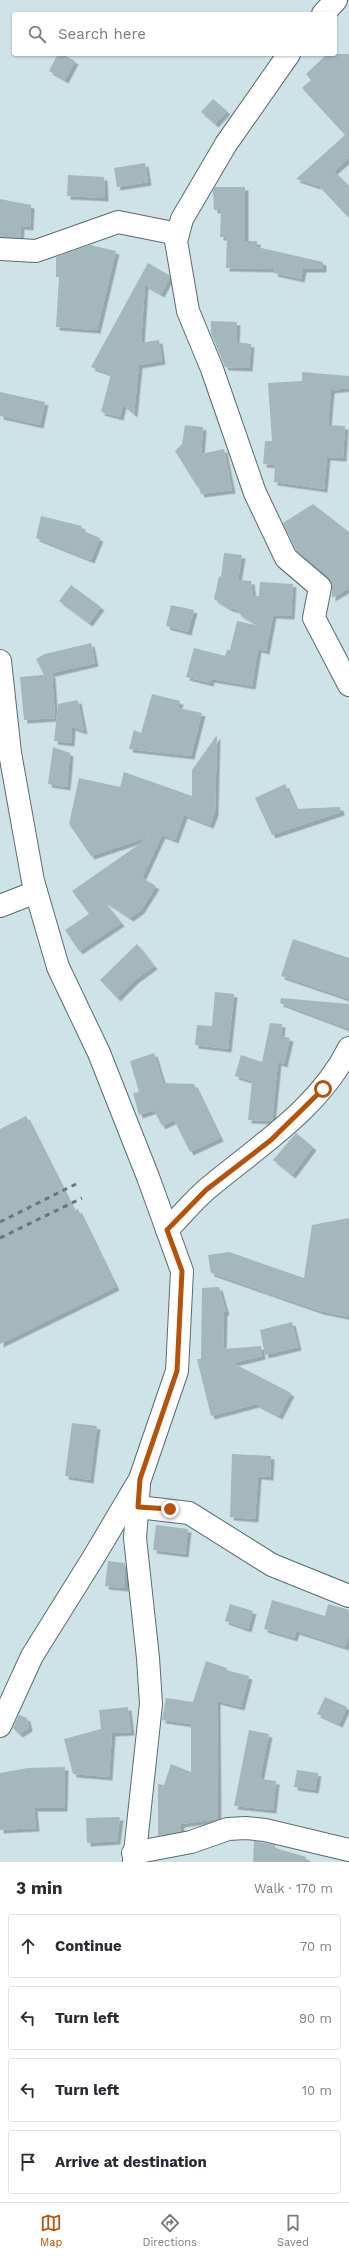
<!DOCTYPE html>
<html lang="en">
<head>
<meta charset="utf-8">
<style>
  body { margin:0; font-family:"Work Sans",sans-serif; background:#f7f7f7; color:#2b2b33 }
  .stop { position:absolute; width:12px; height:12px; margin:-9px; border:3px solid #b45309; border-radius:50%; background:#fff }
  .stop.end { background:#b45309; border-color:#fff; box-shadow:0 1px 4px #0008 }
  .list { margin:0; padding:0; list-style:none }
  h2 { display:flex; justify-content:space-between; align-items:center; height:52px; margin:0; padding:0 16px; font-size:17px }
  h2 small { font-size:13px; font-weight:400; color:#7c7c81 }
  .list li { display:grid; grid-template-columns:26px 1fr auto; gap:12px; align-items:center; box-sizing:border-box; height:64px; margin:0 8px 8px; padding:0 8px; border:1px solid #e1e1e2; border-radius:4px }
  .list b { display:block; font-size:15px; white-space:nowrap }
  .list em { font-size:13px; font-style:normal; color:#7c7c81 }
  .icon { flex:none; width:22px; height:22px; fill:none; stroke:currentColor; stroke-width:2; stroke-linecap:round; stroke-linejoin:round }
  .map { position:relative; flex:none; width:349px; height:1862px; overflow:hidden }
  .search { position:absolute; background:#fff; box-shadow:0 1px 3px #0004; left:12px; right:12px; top:12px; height:44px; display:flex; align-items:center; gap:10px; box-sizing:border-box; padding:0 14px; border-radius:4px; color:#7c7c81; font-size:15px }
  .sheet { height:340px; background:#fff }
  nav { display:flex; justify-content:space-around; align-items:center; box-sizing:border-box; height:56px; border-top:1px solid #e1e1e2; background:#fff; font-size:11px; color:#7c7c81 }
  nav a { display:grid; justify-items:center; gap:2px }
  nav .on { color:#b45309 }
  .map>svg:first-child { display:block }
</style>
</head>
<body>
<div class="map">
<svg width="349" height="1862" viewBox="0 0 349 1862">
  <defs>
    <filter id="shadow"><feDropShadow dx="3.5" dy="3.5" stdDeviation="0" flood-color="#0004"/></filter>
  </defs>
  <rect width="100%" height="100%" fill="#cee3e8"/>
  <!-- building -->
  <g fill="#a3b7bc" filter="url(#shadow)">
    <polygon points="58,54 62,54 75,61 65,80 49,71"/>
    <polygon points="327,54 349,54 349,158 334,171 349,186 349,218 318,185 317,186 296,179 345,135 302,88 311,80 306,74"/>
    <polygon points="213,99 227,111 215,124 201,112"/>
    <polygon points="145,163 148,182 117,187 114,168"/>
    <polygon points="68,175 104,177 105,198 67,196"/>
    <polygon points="215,187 245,187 245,241 257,241 257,247 323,262 323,269 303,269 301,279 274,273 275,269 226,268 227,237 220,237 221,210 214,210 213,191"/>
    <polygon points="0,199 31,205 30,227 21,226 20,238 0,237"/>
    <polygon points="90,245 116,251 97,330 56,327 59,277 56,277 56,257"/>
    <polygon points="148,263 169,275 170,277 161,294 145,285 141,343 159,340 162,361 139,365 134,414 123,405 120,417 101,412 111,374 91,367"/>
    <polygon points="211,321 237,322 236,342 251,344 249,368 225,367 211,333"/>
    <polygon points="302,372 349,376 349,388 331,390 328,425 345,426 343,458 327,457 324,489 274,482 275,465 263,464 265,441 272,441 268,383 302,381"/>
    <polygon points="0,392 45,402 40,425 0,416"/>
    <polygon points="185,425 203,427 201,454 224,449 232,490 201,494 198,484 198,488 175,451 182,444"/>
    <polygon points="313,504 349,532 349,588 332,598 332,583 296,550 283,523"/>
    <polygon points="41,516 82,526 81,530 100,538 91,560 36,538"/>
    <polygon points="224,553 242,555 238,580 251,581 253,596 259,596 260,582 293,584 291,616 273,615 266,651 258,649 252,686 211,679 210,683 186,677 194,648 225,656 227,650 230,650 237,621 259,626 238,613 239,610 229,608 214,599 219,576 221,577"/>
    <polygon points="71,585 101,607 89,623 59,601"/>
    <polygon points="171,605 194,610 188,632 166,626"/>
    <polygon points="91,643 95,663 44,675 36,659 45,654"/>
    <polygon points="52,674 55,718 24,720 20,677"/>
    <polygon points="152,694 180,701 178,708 202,713 191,756 129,749 134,730 141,733"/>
    <polygon points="78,700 84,731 72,727 71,743 54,741 58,704"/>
    <polygon points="217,735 215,812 210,825 184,815 175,840 162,835 142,878 156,886 141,910 130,918 103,900 121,923 79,951 65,930 89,914 72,891 151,836 91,856 69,824 79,778 120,787 124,772 192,796 192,770"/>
    <polygon points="53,747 70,753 67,787 48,784"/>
    <polygon points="285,784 296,809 340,807 341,812 272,835 255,798"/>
    <polygon points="293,939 349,958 349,999 281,976"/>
    <polygon points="137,944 154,966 136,979 117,998 100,980"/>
    <polygon points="215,992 234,994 228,1049 195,1045 197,1025 212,1026"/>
    <polygon points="281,998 349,1004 349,1029 280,1003"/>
    <polygon points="270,1023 282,1024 281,1036 290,1038 284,1064 278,1062 272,1121 248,1120 252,1081 235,1076 241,1055 262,1062"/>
    <polygon points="154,1053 163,1083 194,1084 220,1138 190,1152 174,1120 162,1126 154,1110 139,1115 133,1093 139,1092 130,1061"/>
    <polygon points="26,1116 74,1211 78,1209 116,1287 0,1344 0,1129"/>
    <polygon points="296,1133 313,1147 292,1175 273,1160"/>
    <polygon points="349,1218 349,1317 320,1311 211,1273 208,1255 229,1252 304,1278 312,1225"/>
    <polygon points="219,1287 226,1312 224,1312 223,1349 261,1346 262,1356 233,1363 291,1393 279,1416 256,1404 211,1416 197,1359 201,1359 202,1288"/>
    <polygon points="292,1322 298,1347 265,1355 260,1330"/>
    <polygon points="72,1423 97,1426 90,1480 65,1476"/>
    <polygon points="232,1454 271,1456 270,1477 258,1476 255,1519 230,1517"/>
    <polygon points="156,1525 188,1529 185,1554 153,1550"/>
    <polygon points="108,1561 125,1563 125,1588 105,1586"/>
    <polygon points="272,1600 325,1616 328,1604 349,1610 349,1635 345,1647 296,1631 294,1638 264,1629"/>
    <polygon points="230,1604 253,1611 248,1629 225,1621"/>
    <polygon points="206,1661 227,1668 226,1670 249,1676 241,1707 217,1701 218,1819 181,1824 181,1831 158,1836 158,1784 164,1785 171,1764 191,1772 191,1724 162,1720 166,1698 193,1702"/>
    <polygon points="325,1697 347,1707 339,1724 317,1714"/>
    <polygon points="128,1707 131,1732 112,1733 109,1777 73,1774 64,1739 101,1729 99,1710"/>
    <polygon points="19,1715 27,1718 29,1728 19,1734 13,1728"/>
    <polygon points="249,1730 269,1734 260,1779 276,1781 273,1810 234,1806"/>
    <polygon points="65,1767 64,1808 34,1808 36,1828 0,1830 0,1773 28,1768"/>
    <polygon points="297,1770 318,1773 315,1790 294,1787"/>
    <polygon points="120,1817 117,1841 87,1843 86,1818"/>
    <polygon points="254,1841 275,1845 275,1848 306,1857 306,1862 253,1862"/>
  </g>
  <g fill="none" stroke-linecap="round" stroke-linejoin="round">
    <!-- minor casing -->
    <g stroke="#596c70" stroke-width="24">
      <g id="minor">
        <polyline points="323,14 336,0"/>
        <polyline points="289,54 226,144 182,219 176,241 188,311 212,369 255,493 286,558 320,587 314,618 349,685"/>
        <polyline points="0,249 36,251 118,222 178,234"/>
        <polyline points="0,661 10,753 33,881 58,967 99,1053 148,1177 182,1271 177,1371 140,1479 95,1555 32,1656 0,1726"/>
        <polyline points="0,906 36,892"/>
        <path d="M167,1230C180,1217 193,1201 207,1189C258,1146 319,1109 349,1048"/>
        <polyline points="138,1507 189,1513 272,1565 349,1596"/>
        <polyline points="133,1853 191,1842 228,1829 246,1828 265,1830 349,1850"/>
        <polyline points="134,1862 151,1704 148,1658 135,1538 139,1485"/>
      </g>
    </g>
    <!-- minor -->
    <use href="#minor" stroke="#fff" stroke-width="22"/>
    <!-- rail -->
    <g stroke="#6a777a" stroke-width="3" stroke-dasharray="5 5" stroke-linecap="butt">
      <polyline points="0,1222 76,1184"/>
      <polyline points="0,1238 82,1198"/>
    </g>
  </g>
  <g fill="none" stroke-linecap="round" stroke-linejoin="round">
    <!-- route -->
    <polyline stroke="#b45309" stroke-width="5" points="170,1509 138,1507 140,1479 177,1371 182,1271 167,1230 206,1190 271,1140 323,1089"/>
  </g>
</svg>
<div class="stop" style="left:323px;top:1089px"></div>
<div class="stop end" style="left:170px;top:1509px"></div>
<div class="search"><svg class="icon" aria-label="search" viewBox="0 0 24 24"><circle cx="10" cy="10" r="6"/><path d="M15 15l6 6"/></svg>Search here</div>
</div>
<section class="sheet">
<h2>3 min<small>Walk · 170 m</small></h2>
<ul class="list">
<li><svg class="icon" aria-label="ahead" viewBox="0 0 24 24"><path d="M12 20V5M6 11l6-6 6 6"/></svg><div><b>Continue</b></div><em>70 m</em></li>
<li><svg class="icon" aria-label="left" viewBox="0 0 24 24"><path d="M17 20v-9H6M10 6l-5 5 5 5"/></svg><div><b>Turn left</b></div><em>90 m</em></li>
<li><svg class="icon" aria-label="left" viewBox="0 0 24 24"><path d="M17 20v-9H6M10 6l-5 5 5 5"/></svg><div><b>Turn left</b></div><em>10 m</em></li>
<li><svg class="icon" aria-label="arrive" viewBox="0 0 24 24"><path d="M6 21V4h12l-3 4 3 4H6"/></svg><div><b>Arrive at destination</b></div></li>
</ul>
</section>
<nav>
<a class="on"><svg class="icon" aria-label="map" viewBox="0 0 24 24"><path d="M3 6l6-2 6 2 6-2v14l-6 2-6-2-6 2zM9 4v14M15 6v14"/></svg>Map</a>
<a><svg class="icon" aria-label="directions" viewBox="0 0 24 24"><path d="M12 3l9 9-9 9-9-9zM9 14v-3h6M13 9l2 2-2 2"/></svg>Directions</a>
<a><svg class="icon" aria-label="saved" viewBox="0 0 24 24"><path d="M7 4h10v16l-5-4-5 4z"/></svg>Saved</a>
</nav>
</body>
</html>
